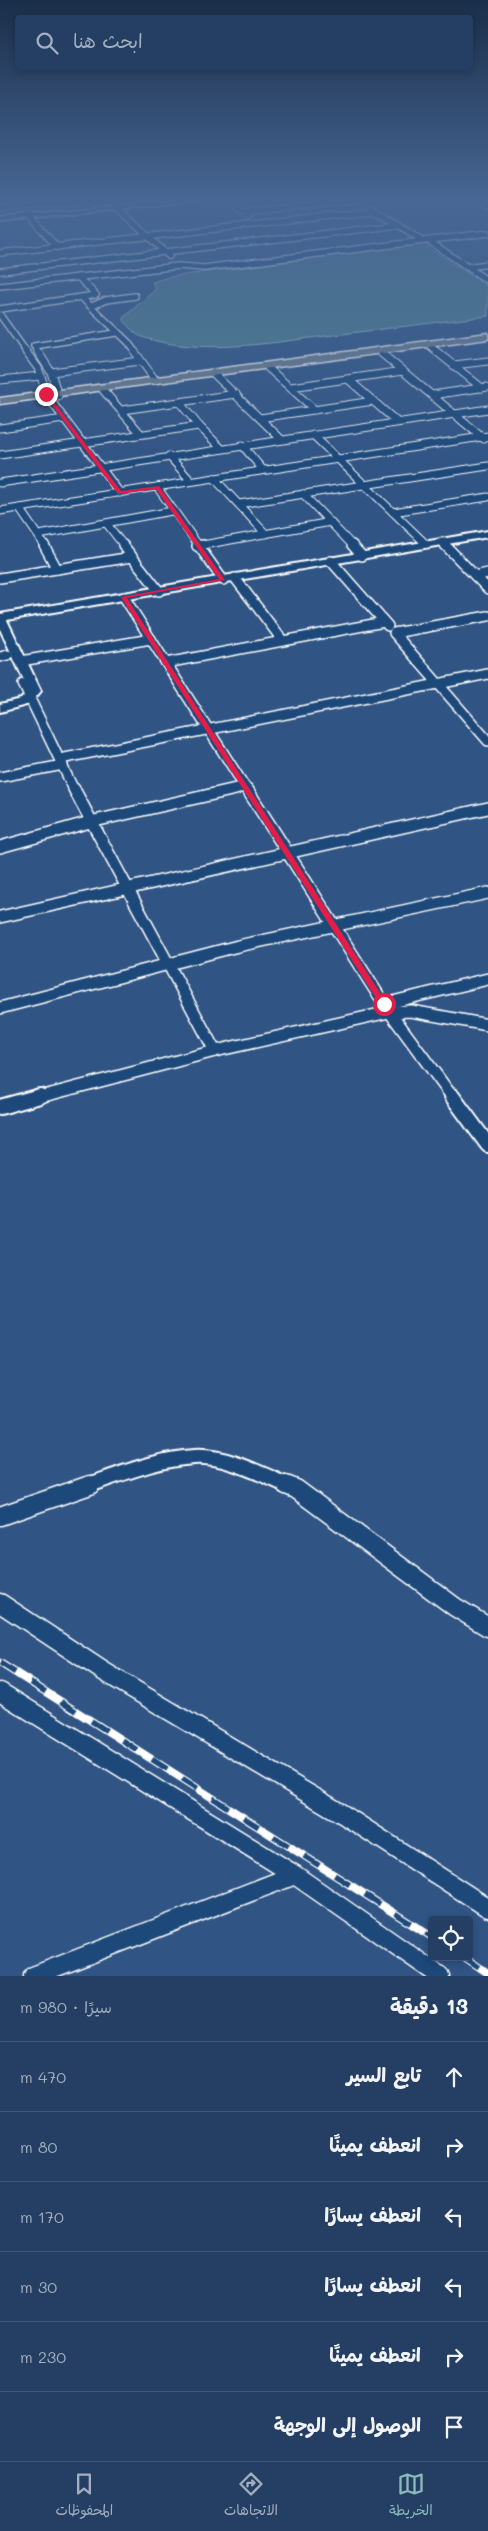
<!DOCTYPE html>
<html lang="ar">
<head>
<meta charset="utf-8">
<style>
  body { margin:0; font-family:Mali,"Playpen Sans Arabic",sans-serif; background:#2c4669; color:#f1f3f6; direction:rtl }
  .controls { position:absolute; right:15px; bottom:15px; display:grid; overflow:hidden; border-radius:5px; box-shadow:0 2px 8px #0003 }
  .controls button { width:45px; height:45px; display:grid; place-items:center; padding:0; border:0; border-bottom:1px solid #415878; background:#243f63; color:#f1f3f6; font:25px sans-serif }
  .stop { position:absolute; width:15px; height:15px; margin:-11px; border:4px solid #e11d48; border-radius:50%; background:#fff }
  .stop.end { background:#e11d48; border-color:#fff; box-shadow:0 1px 5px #0008 }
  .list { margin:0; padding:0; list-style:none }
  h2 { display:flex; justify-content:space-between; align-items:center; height:65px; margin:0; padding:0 20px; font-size:21px }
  h2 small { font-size:16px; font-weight:400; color:#a3afbe }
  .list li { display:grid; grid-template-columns:32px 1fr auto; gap:15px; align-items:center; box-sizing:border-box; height:70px; padding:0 20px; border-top:1px solid #415878 }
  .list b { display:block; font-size:19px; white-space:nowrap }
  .list em { font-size:16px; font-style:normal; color:#a3afbe }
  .icon { flex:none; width:28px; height:28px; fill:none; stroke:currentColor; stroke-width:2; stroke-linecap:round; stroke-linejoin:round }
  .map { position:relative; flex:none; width:488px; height:1976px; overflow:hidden; direction:ltr }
  .search { position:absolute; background:#243f63; box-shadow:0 2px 8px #0003; left:15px; right:15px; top:15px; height:55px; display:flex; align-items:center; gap:12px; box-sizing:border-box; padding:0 18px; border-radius:5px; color:#a3afbe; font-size:19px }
  .sheet { height:485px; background:#243f63 }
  nav { display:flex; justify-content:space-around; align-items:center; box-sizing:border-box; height:70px; border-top:1px solid #415878; background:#243f63; font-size:14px; color:#a3afbe }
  nav a { display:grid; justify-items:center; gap:2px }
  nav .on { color:#8bbbb9 }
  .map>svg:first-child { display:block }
</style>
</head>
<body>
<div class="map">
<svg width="488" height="1976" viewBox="0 0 488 1976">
  <rect width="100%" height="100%" fill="#305484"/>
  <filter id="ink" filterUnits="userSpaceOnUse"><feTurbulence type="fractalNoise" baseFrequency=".02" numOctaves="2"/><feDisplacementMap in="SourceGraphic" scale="10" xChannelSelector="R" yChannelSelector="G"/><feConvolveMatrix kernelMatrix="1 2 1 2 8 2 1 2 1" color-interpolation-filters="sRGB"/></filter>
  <g filter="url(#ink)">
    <!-- green -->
    <path fill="#4e808c" stroke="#a6c0c6" d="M423,244L488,287V316C434,323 380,329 326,336C270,343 200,355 145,338C135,335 128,327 123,318L156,289L152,282L169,277Z"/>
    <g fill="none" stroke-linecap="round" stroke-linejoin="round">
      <!-- minor-far5 casing -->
      <g stroke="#fff" stroke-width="8">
        <g id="minor-far5">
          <polyline points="109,200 169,256"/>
          <polyline points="228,200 248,216"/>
          <polyline points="477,200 488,205"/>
          <polyline points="371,208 424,241"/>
          <polyline points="0,209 93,200"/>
          <polyline points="244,212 360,200"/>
          <polyline points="30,217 57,247"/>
          <polyline points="429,241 488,281"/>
          <polyline points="0,253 376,211"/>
          <polyline points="467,267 488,264"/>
          <polyline points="0,271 399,225"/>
          <polyline points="0,286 179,266 204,268 488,233"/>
          <polyline points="83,299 128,342 136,353"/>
          <polyline points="92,306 106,300 135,296"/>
          <polyline points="0,309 96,295 78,277"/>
          <polyline points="0,315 27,353"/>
          <polyline points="430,346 439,353"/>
          <polyline points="378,350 382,353"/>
          <polyline points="39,353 34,346 116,333"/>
        </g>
      </g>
      <!-- minor-far4 casing -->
      <g stroke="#fff" stroke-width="9">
        <g id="minor-far4">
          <polyline points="26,352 38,368 48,397 120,493"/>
          <polyline points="38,352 51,372 58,396"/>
          <polyline points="135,352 155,380"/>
          <polyline points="380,352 484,439"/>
          <polyline points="437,352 482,388"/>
          <polyline points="454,365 488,361"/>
          <polyline points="268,368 315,410"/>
          <polyline points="51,372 140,361"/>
          <polyline points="213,373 281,439"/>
          <polyline points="348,379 397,422"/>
          <polyline points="0,380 41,376"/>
          <polyline points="291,387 403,371"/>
          <polyline points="103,390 141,434"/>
          <polyline points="432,395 487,387"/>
          <polyline points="122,410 236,394"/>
          <polyline points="260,418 373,401"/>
          <polyline points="199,426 221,448"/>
          <polyline points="0,428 64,419"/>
          <polyline points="313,435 426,544"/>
          <polyline points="242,445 263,470"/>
          <polyline points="0,455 199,426 180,403"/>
          <polyline points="169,456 191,481"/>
          <polyline points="214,478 266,534"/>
          <polyline points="0,483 488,409"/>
          <polyline points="157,487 199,546"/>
          <polyline points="303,494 353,546"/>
          <polyline points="239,504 488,466"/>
          <polyline points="19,508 45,546"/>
          <polyline points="0,511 488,436"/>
          <polyline points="393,512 488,497"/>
          <polyline points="107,524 124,546"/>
          <polyline points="39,535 172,511"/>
          <polyline points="442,542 446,546"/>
          <polyline points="197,546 331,522"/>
        </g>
      </g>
      <!-- minor-far3 casing -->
      <g stroke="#fff" stroke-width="12">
        <g id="minor-far3">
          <polyline points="44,545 57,569"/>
          <polyline points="123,545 159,591"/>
          <polyline points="198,545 223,580"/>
          <polyline points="352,545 362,556"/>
          <polyline points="445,545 488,589"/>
          <polyline points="197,546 203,545"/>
          <polyline points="331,561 388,626"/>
          <polyline points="475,576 488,573"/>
          <polyline points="0,578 132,557"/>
          <polyline points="235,578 283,641"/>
          <polyline points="124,597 247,790"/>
          <polyline points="488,616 394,633 488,741"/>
          <polyline points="0,657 8,655"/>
          <polyline points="21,661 151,639"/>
          <polyline points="166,663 384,622"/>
          <polyline points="23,684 74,790"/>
          <polyline points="60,759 488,674"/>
          <polyline points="0,777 63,765"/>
          <polyline points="231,790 244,787"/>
        </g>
      </g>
      <!-- minor-far2 casing -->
      <g stroke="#fff" stroke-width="14">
        <g id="minor-far2">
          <polyline points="74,789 215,1051 389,1012 411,1011 488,1025"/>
          <polyline points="247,789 384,1004 453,1098"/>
          <polyline points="0,847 90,822 236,789"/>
          <polyline points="0,917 488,808"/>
          <polyline points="384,1004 488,979"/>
          <polyline points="0,1008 238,946 488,893"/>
          <polyline points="36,1098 215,1051"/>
        </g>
      </g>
      <!-- minor-far1 casing -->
      <g stroke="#fff" stroke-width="18">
        <g id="minor-far1">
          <polyline points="452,1096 488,1145"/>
          <polyline points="0,1107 40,1096"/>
          <path d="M86,1486C121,1474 157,1459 194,1457C225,1455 261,1474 289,1486"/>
        </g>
      </g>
      <!-- minor casing -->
      <g stroke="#fff" stroke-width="21">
        <g id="minor">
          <polyline points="286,1485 296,1489 455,1607 488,1627"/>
          <polyline points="0,1516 90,1485"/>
          <polyline points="0,1603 103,1671 344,1815 488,1908"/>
          <polyline points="0,1692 295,1875 440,1976"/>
          <polyline points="33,1976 295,1875"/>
        </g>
      </g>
      <!-- tertiary casing -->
      <g stroke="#fff" stroke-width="4">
        <g id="tertiary">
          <polygon points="184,200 202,200 0,222 0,218"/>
          <polygon points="488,531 488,537 7,620 41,691 30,704 0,712 0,704 21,699 29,691 0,629 0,614"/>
        </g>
      </g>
      <!-- primary casing -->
      <g stroke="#fff" stroke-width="3">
        <polygon id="primary" points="488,333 488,339 0,404 0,398"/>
      </g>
      <!-- minor-far5 -->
      <use href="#minor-far5" stroke="#1f4a7a" stroke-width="5.5"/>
      <!-- minor-far4 -->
      <use href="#minor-far4" stroke="#1f4a7a" stroke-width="7"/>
      <!-- minor-far3 -->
      <use href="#minor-far3" stroke="#1f4a7a" stroke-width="9"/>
      <!-- minor-far2 -->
      <use href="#minor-far2" stroke="#1f4a7a" stroke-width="11"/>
      <!-- minor-far1 -->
      <use href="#minor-far1" stroke="#1f4a7a" stroke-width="14"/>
      <!-- minor -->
      <use href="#minor" stroke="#1f4a7a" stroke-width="18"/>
      <!-- tertiary -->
      <use href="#tertiary" fill="#1f4a7a" fill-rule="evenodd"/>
      <!-- primary -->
      <use href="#primary" fill="#6d7d8c" fill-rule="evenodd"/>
      <!-- rail casing -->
      <g stroke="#fff" stroke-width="8">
        <g id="rail">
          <polyline points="0,1663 432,1937"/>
          <polyline points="464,1957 488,1973"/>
        </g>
      </g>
      <!-- rail -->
      <use href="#rail" stroke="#1f4a7a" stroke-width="5.5" stroke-dasharray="18" stroke-linecap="butt"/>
    </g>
  </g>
  <!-- sky -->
  <linearGradient id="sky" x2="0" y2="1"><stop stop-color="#1a2e49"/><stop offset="0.42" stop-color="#486794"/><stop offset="1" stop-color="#486794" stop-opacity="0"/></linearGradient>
  <rect width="488" height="476" fill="url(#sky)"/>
  <!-- route -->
  <polygon fill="#e11d48" points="44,394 48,394 121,491 159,486 225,580 127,598 386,1002 386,1006 381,1006 121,597 219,579 156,489 118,494"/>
</svg>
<div class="controls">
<button><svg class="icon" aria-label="locate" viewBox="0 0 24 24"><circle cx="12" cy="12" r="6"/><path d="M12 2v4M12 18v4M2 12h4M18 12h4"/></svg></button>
</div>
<div class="stop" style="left:384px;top:1004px"></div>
<div class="stop end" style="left:46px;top:394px"></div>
<div class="search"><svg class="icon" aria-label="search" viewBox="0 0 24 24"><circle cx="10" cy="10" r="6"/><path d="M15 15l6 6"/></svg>ابحث هنا</div>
</div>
<section class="sheet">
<h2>13 دقيقة<small>سيرًا · 980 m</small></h2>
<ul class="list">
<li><svg class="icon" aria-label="ahead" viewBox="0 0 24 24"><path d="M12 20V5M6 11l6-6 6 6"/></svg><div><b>تابع السير</b></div><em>470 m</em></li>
<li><svg class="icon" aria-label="right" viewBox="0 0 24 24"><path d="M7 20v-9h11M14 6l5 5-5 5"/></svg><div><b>انعطف يمينًا</b></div><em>80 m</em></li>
<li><svg class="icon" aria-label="left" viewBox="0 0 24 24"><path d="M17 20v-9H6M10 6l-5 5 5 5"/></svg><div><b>انعطف يسارًا</b></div><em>170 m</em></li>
<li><svg class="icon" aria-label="left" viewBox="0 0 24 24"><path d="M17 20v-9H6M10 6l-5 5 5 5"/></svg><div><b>انعطف يسارًا</b></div><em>30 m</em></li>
<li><svg class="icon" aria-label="right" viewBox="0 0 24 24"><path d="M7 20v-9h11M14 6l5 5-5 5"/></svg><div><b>انعطف يمينًا</b></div><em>230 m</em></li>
<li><svg class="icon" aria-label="arrive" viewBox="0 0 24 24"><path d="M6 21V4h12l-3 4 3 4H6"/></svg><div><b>الوصول إلى الوجهة</b></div></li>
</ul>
</section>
<nav>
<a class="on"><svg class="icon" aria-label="map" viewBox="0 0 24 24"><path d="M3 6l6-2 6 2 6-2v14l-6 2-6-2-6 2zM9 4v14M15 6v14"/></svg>الخريطة</a>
<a><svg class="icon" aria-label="directions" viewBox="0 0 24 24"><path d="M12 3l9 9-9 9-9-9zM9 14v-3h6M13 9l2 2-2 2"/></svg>الاتجاهات</a>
<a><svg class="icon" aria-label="saved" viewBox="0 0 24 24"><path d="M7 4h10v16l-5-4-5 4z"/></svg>المحفوظات</a>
</nav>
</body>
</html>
